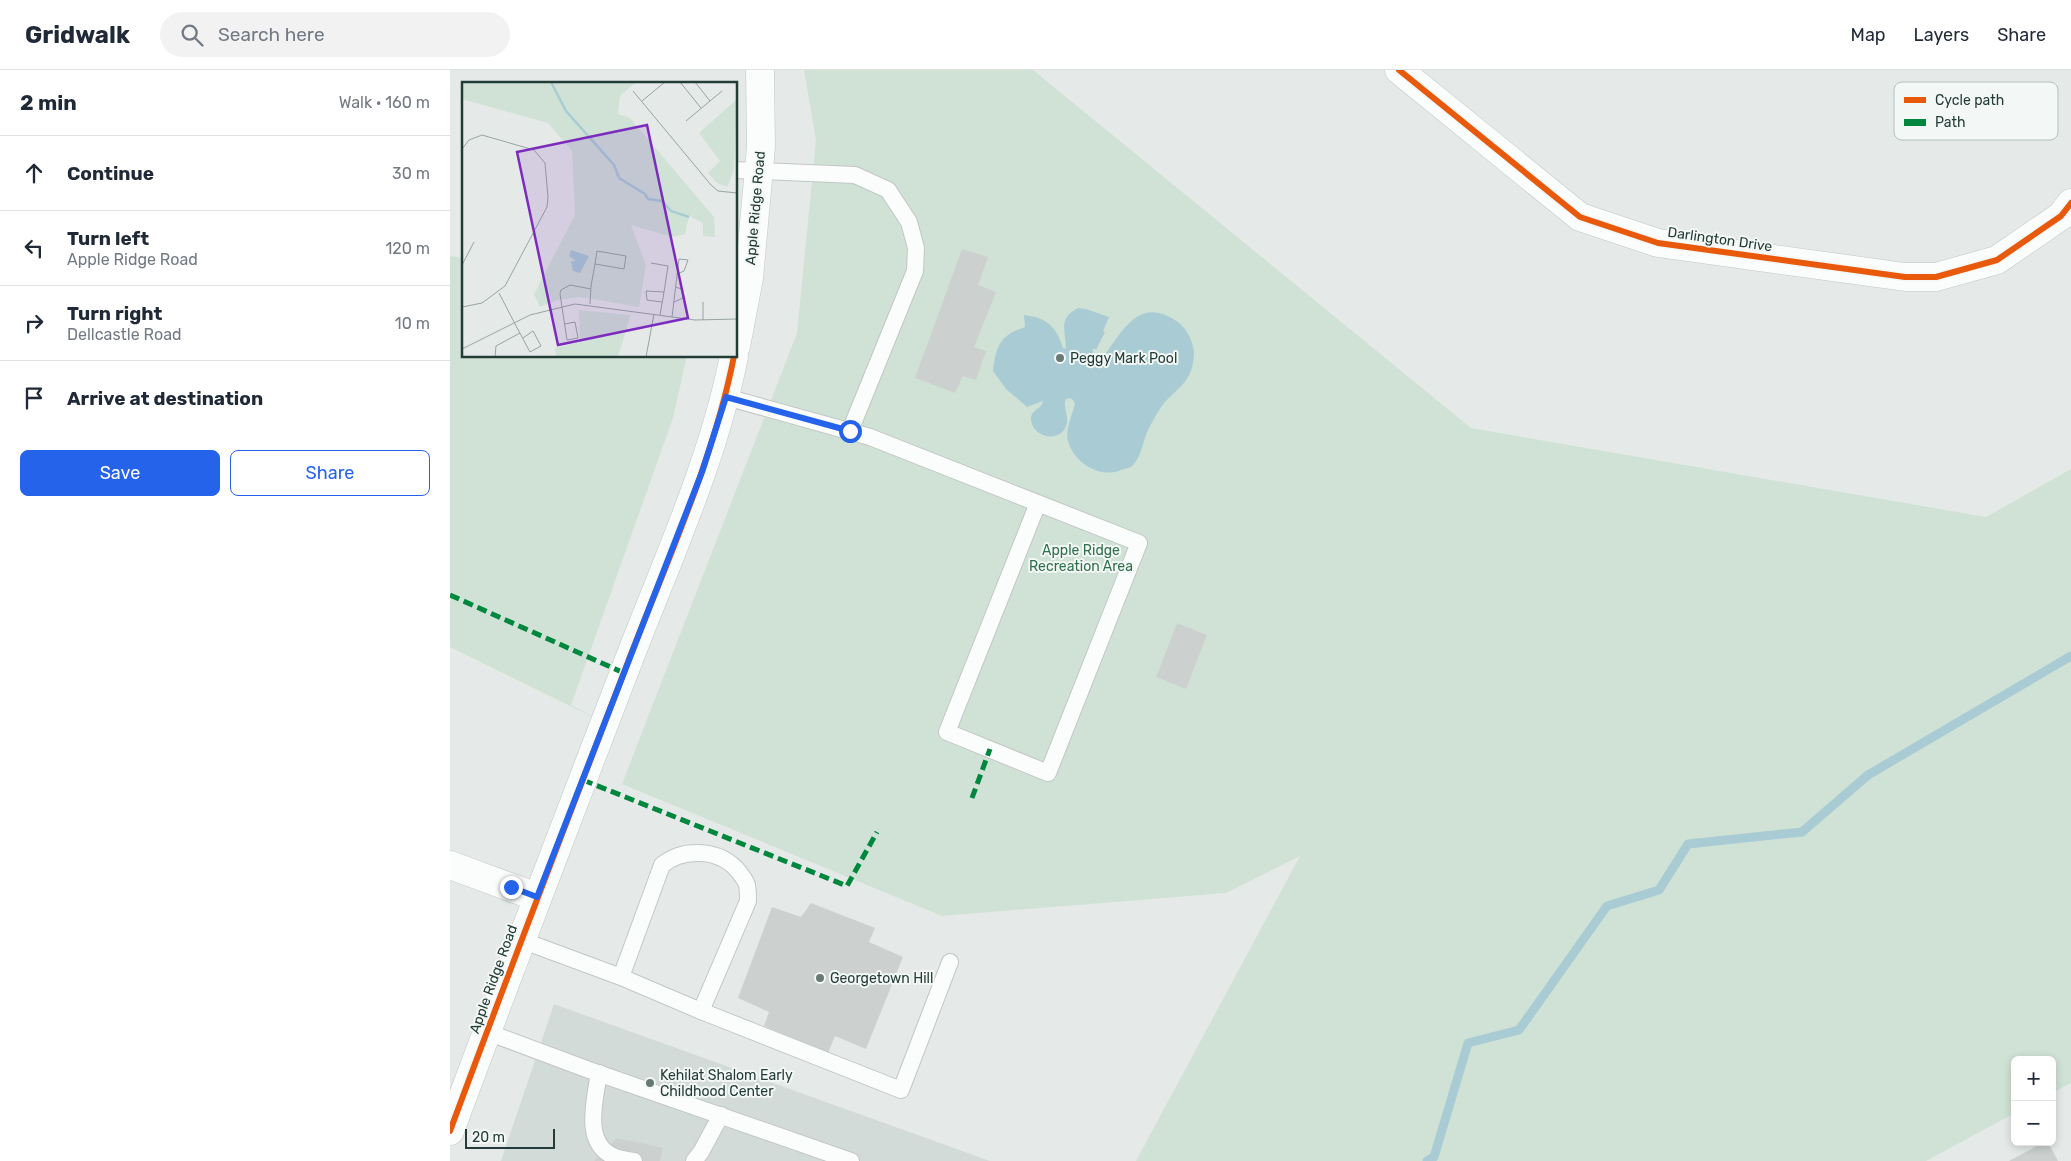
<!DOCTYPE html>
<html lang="en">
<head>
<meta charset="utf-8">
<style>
  body { margin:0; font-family:Rubik,sans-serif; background:#f2f2f3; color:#1f2937 }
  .controls { position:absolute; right:15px; bottom:15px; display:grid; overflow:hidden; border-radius:8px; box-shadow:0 2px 8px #0003 }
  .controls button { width:45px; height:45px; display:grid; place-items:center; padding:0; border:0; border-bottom:1px solid #e0e1e3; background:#fff; color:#1f2937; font:25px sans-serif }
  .scale { position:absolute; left:15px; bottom:12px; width:90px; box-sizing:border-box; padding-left:5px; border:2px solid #243c37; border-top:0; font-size:14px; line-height:18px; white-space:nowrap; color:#243c37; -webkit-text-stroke:4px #f3f8f6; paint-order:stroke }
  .stop { position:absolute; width:15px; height:15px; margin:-11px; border:4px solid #2563eb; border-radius:50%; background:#fff }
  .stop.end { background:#2563eb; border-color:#fff; box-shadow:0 1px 5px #0008 }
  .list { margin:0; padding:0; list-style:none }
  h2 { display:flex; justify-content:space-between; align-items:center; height:65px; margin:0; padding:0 20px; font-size:21px }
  h2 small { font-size:16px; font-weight:400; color:#747a83 }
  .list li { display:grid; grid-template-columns:32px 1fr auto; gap:15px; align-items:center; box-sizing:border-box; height:75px; padding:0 20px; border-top:1px solid #e0e1e3 }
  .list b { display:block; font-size:19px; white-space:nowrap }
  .list p { margin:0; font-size:16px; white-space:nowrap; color:#747a83 }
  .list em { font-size:16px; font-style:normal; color:#747a83 }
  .actions { display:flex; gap:10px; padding:15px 20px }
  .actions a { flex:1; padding:11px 0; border:1px solid #2563eb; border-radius:8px; text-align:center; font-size:18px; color:#2563eb }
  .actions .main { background:#2563eb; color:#fff }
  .icon { flex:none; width:28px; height:28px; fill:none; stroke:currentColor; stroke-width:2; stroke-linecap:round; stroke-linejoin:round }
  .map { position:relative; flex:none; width:1621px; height:1091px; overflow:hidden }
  header { display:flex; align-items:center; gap:30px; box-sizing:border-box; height:70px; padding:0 25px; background:#fff; border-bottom:1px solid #e0e1e3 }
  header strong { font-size:24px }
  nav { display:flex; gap:28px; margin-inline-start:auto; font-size:18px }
  .search { width:350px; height:45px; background:#f2f2f3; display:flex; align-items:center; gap:12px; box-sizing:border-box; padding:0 18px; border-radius:28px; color:#747a83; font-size:19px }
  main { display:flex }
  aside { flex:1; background:#fff }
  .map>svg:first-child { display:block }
</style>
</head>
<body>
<header>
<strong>Gridwalk</strong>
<div class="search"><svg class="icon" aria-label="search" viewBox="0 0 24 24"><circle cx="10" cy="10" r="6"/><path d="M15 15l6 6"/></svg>Search here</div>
<nav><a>Map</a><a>Layers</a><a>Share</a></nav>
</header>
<main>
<aside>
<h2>2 min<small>Walk · 160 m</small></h2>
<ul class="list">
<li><svg class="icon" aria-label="ahead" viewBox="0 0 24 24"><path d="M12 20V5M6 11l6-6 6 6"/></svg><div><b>Continue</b></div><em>30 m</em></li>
<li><svg class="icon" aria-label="left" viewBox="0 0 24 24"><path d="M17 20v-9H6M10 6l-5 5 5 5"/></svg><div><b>Turn left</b><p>Apple Ridge Road</p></div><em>120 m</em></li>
<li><svg class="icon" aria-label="right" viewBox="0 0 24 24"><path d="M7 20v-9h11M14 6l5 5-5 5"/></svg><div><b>Turn right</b><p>Dellcastle Road</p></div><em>10 m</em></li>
<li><svg class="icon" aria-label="arrive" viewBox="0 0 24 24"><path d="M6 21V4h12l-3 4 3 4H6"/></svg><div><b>Arrive at destination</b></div></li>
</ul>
<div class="actions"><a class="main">Save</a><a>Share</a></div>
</aside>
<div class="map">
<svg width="1621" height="1091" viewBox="0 0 1621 1091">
  <rect width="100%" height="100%" fill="#e5eae8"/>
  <!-- built -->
  <polygon fill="#d3dbd8" points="104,934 540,1091 51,1091"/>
  <!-- green -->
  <g fill="#d0e2d6">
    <polygon points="354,0 583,0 1021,358 1536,447 1621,399 1621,1013 1602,1023 1602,990 1565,990 1565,1043 1476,1091 686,1091 850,786 776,823 492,846 172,714 347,263 366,70"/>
    <polygon points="0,186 14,188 14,286 237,286 223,348 121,635 155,653 0,577"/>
  </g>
  <!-- water -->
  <path fill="#a9ccd4" d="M628,238L636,239L659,247L653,261L655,262L646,280L643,278V288L650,291C671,265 687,223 728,252C738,260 744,273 744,285C742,311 731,315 715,332C709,339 704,349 699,358C693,369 692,387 682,396C680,398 674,399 671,400C650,409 624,393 618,371C615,361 622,345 625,334L623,330L620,328L616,329C612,337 620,347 616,356C610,373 583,368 581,350C580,340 592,339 593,331L577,337L556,319L543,301C546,276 550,265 575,257L574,245C596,247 607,257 613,278L616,279C616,260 607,249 628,238Z"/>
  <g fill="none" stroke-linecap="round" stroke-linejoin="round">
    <!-- stream -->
    <polyline stroke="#a9ccd4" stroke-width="9" points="977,1091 984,1087 1018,973 1069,960 1157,836 1209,820 1238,774 1352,762 1418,705 1621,586"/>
  </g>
  <!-- building -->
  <g fill="#ccd1cf">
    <polygon points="512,179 538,187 528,215 546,222 524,277 536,281 526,310 513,306 505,323 465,308"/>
    <polygon points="727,553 757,565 736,619 706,607"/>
    <polygon points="361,833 425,858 419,872 453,887 416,979 385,966 378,983 314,956 319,942 288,928 322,837 351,847"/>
    <polygon points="167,1068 213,1078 210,1091 144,1091"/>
    <polygon points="1594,1072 1598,1072 1608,1091 1559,1091"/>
  </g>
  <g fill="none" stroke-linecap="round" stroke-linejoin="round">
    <!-- lane casing -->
    <g stroke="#c2c7c5" stroke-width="18">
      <g id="lane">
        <polyline points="286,100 405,105 438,120 459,152 466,178 465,201 400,361"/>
        <polyline points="276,327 420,367 689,473 598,703 497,662 588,433"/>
        <path d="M71,870L171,907L251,941L298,831C298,826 298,820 297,815C296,811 292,806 289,802C271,779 234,777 212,795L171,907"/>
        <polyline points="251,941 451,1020 500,892"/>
        <polyline points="37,962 139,1000 401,1091"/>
        <path d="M149,1003C145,1030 132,1074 165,1087C171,1089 178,1090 184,1091"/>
        <polyline points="244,1091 251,1082 271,1045"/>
      </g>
    </g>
    <!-- street casing -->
    <g stroke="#c2c7c5" stroke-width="29">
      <g id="street">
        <polyline points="949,0 1130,147 1208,173 1455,207 1486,207 1547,190 1611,146 1621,133"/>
        <polyline points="0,795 87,827"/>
      </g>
    </g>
    <!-- secondary casing -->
    <g stroke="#c1c7c5" stroke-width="29">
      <g id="secondary">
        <polyline points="286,276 299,208 311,77 310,0"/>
        <path d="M0,1061C58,904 118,748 178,592C216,493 264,389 284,286"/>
      </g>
    </g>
    <!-- lane -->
    <use href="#lane" stroke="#fbfcfc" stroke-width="16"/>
    <!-- street -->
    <use href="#street" stroke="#fbfcfc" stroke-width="28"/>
    <!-- secondary -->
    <use href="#secondary" stroke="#fbfcfc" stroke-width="28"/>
    <!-- quiet -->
    <g stroke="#00873e" stroke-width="5" stroke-dasharray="10 5" stroke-linecap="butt">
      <polyline points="0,525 174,603"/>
      <polyline points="133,710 397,816 427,762"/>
      <polyline points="522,728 540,679"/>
    </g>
    <!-- cycleway casing -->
    <g stroke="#f3f8f6" stroke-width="9">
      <g id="cycleway">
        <polyline points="949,0 1130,147 1208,173 1455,207 1486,207 1547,190 1611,146 1621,133"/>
        <path d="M0,1061C58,904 118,748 178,592C216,493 264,389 284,286"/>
      </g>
    </g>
    <!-- cycleway -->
    <use href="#cycleway" stroke="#e8590c" stroke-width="6"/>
  </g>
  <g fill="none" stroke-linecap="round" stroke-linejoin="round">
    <!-- route -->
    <polyline stroke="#2563eb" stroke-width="6" points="61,817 87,827 252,402 276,327 400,361"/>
  </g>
  <!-- markers -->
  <g fill="#687975" stroke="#f3f8f6" stroke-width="2">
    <circle cx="610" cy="288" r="5"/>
    <circle cx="370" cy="908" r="5"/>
    <circle cx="200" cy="1013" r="5"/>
  </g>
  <g text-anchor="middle" stroke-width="4" stroke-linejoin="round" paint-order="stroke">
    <!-- street labels -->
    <g font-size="14" fill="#243c37" stroke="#f3f8f6">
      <text transform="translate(305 138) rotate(-85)" y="5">Apple Ridge Road</text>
      <text transform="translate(1270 169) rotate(8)" y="5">Darlington Drive</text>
      <text transform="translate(43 909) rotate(-70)" y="5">Apple Ridge Road</text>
    </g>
    <!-- poi labels -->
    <g font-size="14" fill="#243c37" stroke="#f3f8f6" text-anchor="start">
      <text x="620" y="293">Peggy Mark Pool</text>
      <text x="380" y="913">Georgetown Hill</text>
      <text x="210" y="1010">Kehilat Shalom Early<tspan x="210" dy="16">Childhood Center</tspan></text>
    </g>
    <!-- park labels -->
    <g font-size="14" fill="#31704e" stroke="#f3f8f6">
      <text x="631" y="485">Apple Ridge<tspan x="631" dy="16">Recreation Area</tspan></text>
    </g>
  </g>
  <!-- overview -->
  <g transform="translate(12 12)">
    <rect width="275" height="275" fill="#e5eae8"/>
    <path d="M0,0H174L158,14L156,32L168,36L252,135L253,155L241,154V141L227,134L223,152L210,155L169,143L184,183L177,225L118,215L95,218L78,225L72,212L113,133L110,69L86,41L0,17ZM275,17L272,88L265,105L255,101L246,91L258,79L237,51ZM117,228L168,233L170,228L156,275H94L93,266L118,260Z" fill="#d0e2d6"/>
    <path d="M109,168L127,174L118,191L111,189L109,179H114L107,174Z" fill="#a9ccd4"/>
    <path fill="none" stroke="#a9ccd4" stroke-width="2.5" d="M89,0L104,29L152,83L157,96L183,112L186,117L200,119L209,129L227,135"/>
    <path fill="none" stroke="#98a4a1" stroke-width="1" d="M218,0L239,26M233,0L248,19M171,9L249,103L256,109L275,111M180,19L203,0M224,39L260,9M0,67L7,58L20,53L72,68L83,81L86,115L85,125L43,204L20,221L0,225M189,181L206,184L202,210M0,183L12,160M37,211L52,240L68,270L79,264L71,249L61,256M212,220L221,216L220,207L213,205M128,222L129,204L133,182L135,169L164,174L162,187L133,182M198,233L202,210L184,209L185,218L200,220M210,235L217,177L226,178L222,189L215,192M241,238V220M103,242L113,240L116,256L105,258L98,212L99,208L108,203L129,207M0,267L68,233L113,222L233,238L275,237M33,275L34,264L58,251M184,275L192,232"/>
    <path fill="#7b2cbf" fill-opacity="0.15" stroke="#7b2cbf" stroke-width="2.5" d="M185,43L226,236L96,263L55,70Z"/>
    <rect width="275" height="275" fill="none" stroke="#243c37" stroke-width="2.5"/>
  </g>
  <!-- legend -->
  <rect x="1444" y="12" width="164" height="58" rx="8" fill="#f3f8f6" stroke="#b5c0bd" stroke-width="1"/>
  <rect x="1454" y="27" width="22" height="6" fill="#e8590c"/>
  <rect x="1454" y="49" width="22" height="7" fill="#00873e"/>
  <g font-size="14" fill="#243c37">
    <text x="1485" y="35">Cycle path</text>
    <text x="1485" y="57">Path</text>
  </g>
</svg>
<div class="controls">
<button>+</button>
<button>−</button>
</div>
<div class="scale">20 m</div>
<div class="stop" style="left:400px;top:361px"></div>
<div class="stop end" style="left:61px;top:817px"></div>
</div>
</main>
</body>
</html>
